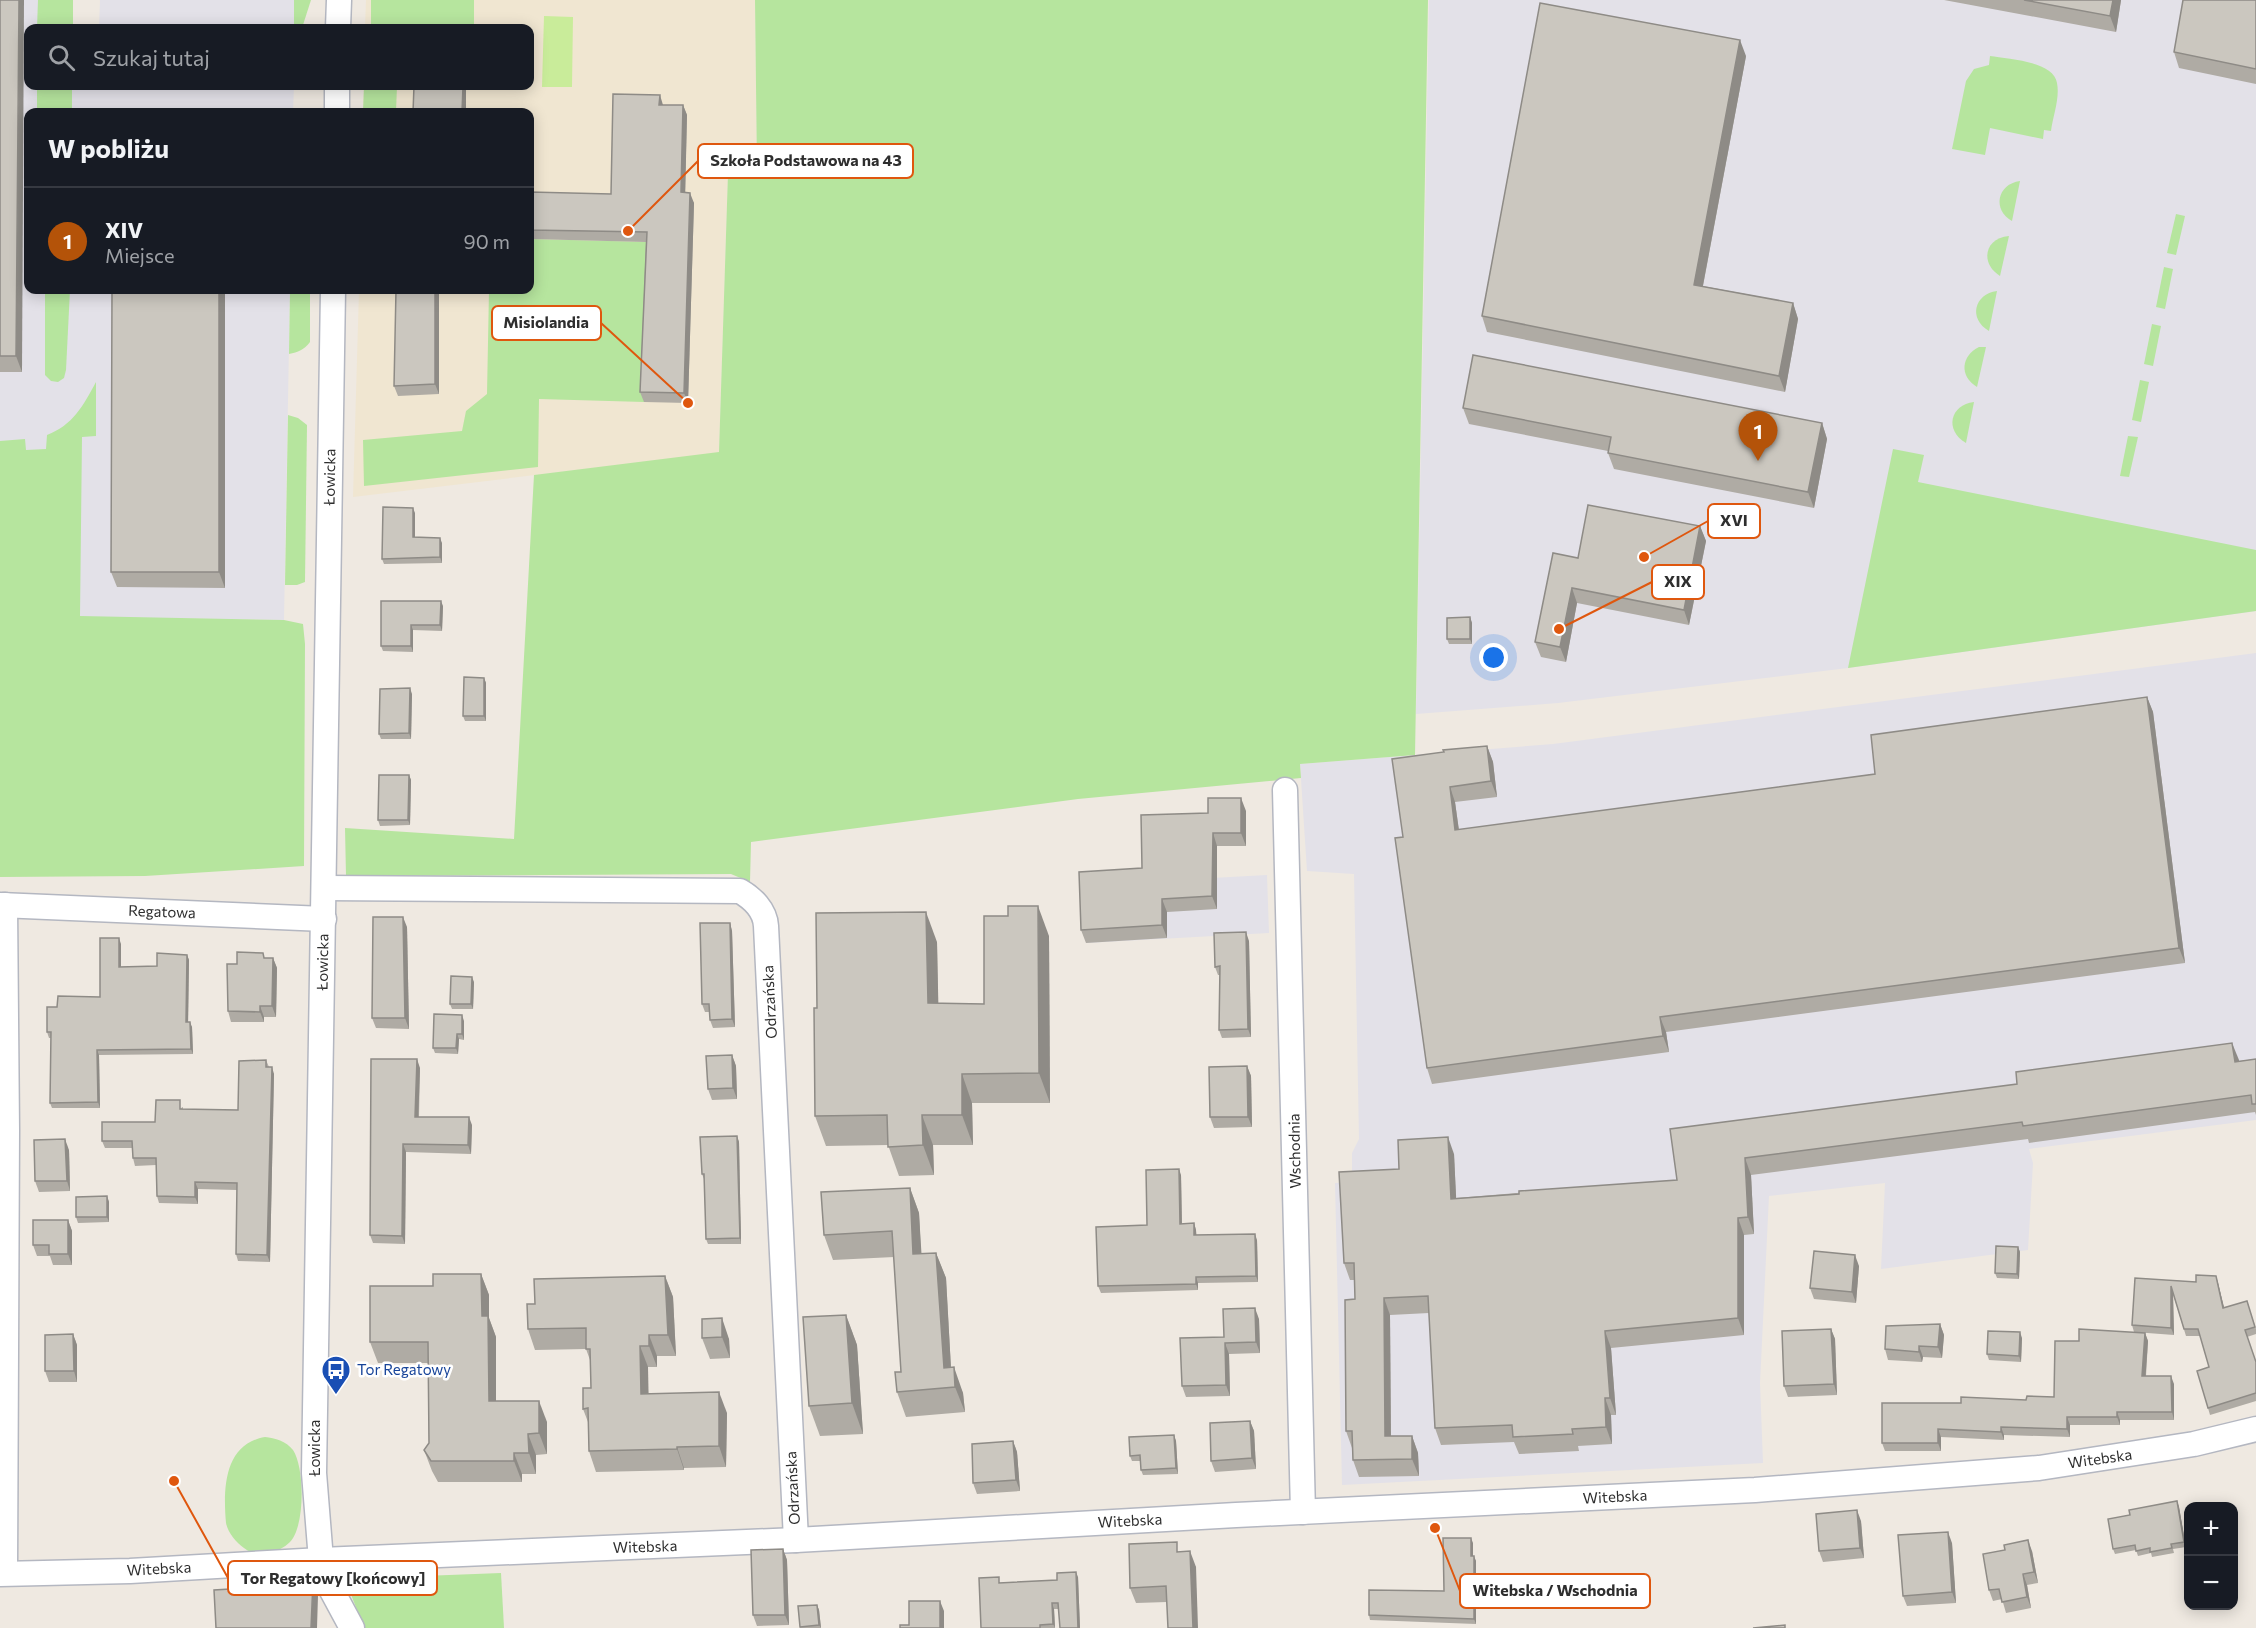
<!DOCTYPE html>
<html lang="pl">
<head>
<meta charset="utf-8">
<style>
  body { margin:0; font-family:Commissioner,sans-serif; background:#20242c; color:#f1f3f6 }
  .controls { position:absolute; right:18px; bottom:18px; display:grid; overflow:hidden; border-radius:12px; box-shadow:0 3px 15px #0003 }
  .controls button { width:54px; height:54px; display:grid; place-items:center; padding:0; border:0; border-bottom:2px solid #363941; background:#171b24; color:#f1f3f6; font:30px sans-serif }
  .you { position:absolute; left:1494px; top:658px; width:21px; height:21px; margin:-15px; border:4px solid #fff; border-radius:50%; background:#1a73e8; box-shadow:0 0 0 9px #1a73e833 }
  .badge { display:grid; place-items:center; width:39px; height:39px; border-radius:50%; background:#b45309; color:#fff; font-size:20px; font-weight:700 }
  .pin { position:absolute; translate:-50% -50px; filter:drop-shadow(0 2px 3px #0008) }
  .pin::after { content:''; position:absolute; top:32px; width:21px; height:18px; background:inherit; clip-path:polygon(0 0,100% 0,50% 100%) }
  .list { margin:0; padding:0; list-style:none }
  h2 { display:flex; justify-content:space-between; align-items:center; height:78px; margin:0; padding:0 24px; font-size:26px }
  h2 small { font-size:20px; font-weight:400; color:#9ea1a6 }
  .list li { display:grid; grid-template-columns:39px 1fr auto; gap:18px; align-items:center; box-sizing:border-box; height:108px; padding:0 24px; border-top:2px solid #363941 }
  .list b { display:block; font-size:22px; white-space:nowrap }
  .list p { margin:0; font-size:20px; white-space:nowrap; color:#9ea1a6 }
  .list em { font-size:20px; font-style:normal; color:#9ea1a6 }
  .icon { flex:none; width:33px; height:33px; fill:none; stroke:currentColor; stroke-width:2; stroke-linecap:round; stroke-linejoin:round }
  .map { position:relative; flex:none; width:2256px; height:1628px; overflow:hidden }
  .search { position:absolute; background:#171b24; box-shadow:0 3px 15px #0003; left:24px; top:24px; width:510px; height:66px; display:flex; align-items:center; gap:15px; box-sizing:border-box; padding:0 21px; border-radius:12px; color:#9ea1a6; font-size:22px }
  .panel { position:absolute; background:#171b24; box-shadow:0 3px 15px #0003; left:24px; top:108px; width:510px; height:186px; border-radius:12px }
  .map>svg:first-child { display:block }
</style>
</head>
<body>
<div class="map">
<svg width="2256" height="1628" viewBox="0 0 2256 1628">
  <rect width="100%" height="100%" fill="#efe9e1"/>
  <!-- industrial -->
  <g fill="#e3e1e8">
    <polygon points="0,0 71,0 69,28 28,28 28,86 294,86 293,112 28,112 28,290 290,290 284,620 80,617 0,608"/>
    <polygon points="100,0 294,0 294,28 99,28"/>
    <polygon points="1429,0 2256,0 2256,611 1848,668 1558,703 1416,714"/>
    <polygon points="2256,653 2256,1120 2029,1149 2033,1163 2028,1250 1881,1269 1885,1183 1769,1196 1760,1383 1763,1463 1342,1485 1335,1183 1352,1182 1352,1153 1359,1139 1354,874 1307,871 1300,764 1553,744"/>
    <polygon points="1267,875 1269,933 1086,943 1084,885"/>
  </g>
  <!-- education -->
  <polygon fill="#f0e6d1" points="366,0 755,0 757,172 728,173 719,453 353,497 359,290 530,290 530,112 363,112 364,86 530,86 530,28 365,28"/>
  <!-- green -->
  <g fill="#b6e59e">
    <polygon points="38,0 73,0 73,28 37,28"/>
    <polygon points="294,0 311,0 302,28 294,28"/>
    <rect x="371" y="0" width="103" height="28"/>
    <polygon points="755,0 1428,0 1415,755 1300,764 1301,778 1078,799 751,842 750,882 731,874 346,876 345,828 514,839 534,475 719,452 728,173 757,171"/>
    <path d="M1990,56C2008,59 2054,61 2057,83C2060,98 2053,116 2051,131L2044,130L2043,139L1990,128L1985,155L1952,149L1966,81L1974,69L1989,65Z"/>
    <rect x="37" y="86" width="35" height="26"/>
    <polygon points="364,86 397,86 396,112 363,112"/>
    <path d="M2020,181L2012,221C1992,210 1997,184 2020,181Z"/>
    <polygon points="2176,214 2185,216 2176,255 2167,253"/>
    <path d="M2009,236L2000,276C1980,264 1984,238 2009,236Z"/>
    <polygon points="530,239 650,242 644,402 539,399 538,467 364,486 363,440 462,431 466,411 487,394 489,290 530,290"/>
    <polygon points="2164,267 2173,269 2165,309 2156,307"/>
    <polygon points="45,290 70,290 66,370 64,378 58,382 51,381 45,375"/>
    <path d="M290,290H310V342C304,350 298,352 289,354Z"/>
    <path d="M1997,291L1989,331C1968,319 1974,294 1997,291Z"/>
    <polygon points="2152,324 2161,326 2153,366 2144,364"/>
    <path d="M1979,347H1986L1977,387C1959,376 1961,356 1979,347Z"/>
    <polygon points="2140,380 2149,382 2141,422 2132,420"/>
    <path d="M96,382V436L82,437L80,616L284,620L303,624L305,644L304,866L145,876L0,877V441L25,439L26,450L46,449L47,435C73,425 83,406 96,382Z"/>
    <path d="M1974,402L1966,443C1944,430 1950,405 1974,402Z"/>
    <polygon points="288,415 298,418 307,425 305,582 297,585 285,585"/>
    <polygon points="2128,436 2138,437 2129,477 2120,476"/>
    <polygon points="1893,449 1924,455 1918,482 2256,550 2256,611 1848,668"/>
    <path d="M265,1437C275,1438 286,1441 293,1450C305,1468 305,1527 290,1542C284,1548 277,1551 269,1552C259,1554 253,1555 244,1548C236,1542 228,1533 226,1523C223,1489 224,1444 265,1437Z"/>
    <polygon points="501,1573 504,1628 364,1628 345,1579"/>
  </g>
  <!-- pitch -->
  <polygon fill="#c9ec9a" points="544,16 573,17 572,87 542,87"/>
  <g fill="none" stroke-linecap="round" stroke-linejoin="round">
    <!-- minor casing -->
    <g stroke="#b4b7c1" stroke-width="27">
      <g id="minor">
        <polyline points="338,28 339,0"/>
        <polyline points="337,112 337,86"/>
        <polyline points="333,290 314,1473 321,1560 324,1576 352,1628"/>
        <polyline points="1285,790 1303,1512"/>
        <path d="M324,888L740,891C752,898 765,910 766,926L796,1540"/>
        <polyline points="0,905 324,919"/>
        <polyline points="5,905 7,1130 5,1573"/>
        <polyline points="0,1574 130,1571 321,1560 796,1540 1236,1515 1755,1490 2039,1468 2194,1444 2256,1429"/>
      </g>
    </g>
    <!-- minor -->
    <use href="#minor" stroke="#fff" stroke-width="24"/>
  </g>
  <!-- wall -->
  <g fill="#afaba4">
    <polygon points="0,0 22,372 0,372"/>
    <polygon points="1944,0 2121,0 2116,32"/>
    <polygon points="2256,0 2256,84 2179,68 2174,52"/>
    <polygon points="1746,56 1703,286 1793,303 1798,319 1785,392 1487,332 1482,316"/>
    <polygon points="663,105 683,105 687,115 685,193 694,203 688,403 644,402 640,392 646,242 530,239 530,192 611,194"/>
    <polygon points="112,290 225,290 225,588 117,587 111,572"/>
    <polygon points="439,290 439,394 398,396 394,386"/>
    <polygon points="1463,408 1822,423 1827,439 1814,508 1614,469 1608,453 1608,451 1469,424"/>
    <polygon points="415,513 415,537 442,543 442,563 384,564 382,559"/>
    <polygon points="1700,526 1706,541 1689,625 1577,603 1566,662 1541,657 1535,642 1578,558"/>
    <polygon points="381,601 443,606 442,631 413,630 413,652 383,651 381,646"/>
    <polygon points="1470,617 1472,623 1472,644 1449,644 1447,639"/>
    <polygon points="484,678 486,683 486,721 465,721 463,716"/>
    <polygon points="412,694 411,739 381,739 379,734"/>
    <polygon points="2147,697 2153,712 2185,963 1666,1032 1669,1052 1432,1084 1427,1068 1403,837 1487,746 1493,762 1497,797 1455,802 1459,830 1875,774"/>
    <polygon points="409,775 411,780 410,825 380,826 378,820"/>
    <polygon points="1246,811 1246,846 1217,846 1217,909 1167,912 1167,938 1086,943 1081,930 1142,868 1208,813"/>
    <polygon points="730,923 732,931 735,1027 713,1028 710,1020 710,1012 705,1012 702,1004"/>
    <polygon points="407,927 409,1029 376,1028 372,1018"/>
    <polygon points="1049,936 1050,1103 972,1103 973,1145 933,1145 934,1175 899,1176 888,1145 826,1146 815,1116 817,1008 937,942 938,1003 984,1004"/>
    <polygon points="1249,941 1251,1037 1222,1038 1219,1030 1220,975 1218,975 1215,967"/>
    <polygon points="121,944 121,967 157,966 187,955 189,960 188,1022 192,1027 193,1054 99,1055 100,1108 52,1108 50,1103 51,1038 49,1038 47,1032 57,1007 100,997"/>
    <polygon points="265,958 273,958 277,968 276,1017 264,1017 264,1022 231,1022 228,1011 237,964"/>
    <polygon points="474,982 473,1009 452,1009 450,1004"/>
    <polygon points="464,1021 464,1040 459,1039 458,1054 435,1053 433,1048"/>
    <polygon points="732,1055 736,1066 737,1099 712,1100 708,1089"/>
    <polygon points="2256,1059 2256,1115 2255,1112 2029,1143 2028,1139 1751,1175 1754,1234 1744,1235 1744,1335 1611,1348 1616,1415 1611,1415 1612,1444 1578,1446 1579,1451 1519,1454 1514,1442 1441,1445 1435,1428 1429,1313 1390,1315 1391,1436 1412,1436 1418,1453 1419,1476 1359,1477 1353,1460 1352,1448 1346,1431 1355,1299 1355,1280 1350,1280 1344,1263 1399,1169 1454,1154 1456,1198 1677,1180 1670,1129 2239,1060 2239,1061"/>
    <polygon points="266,1060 269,1067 274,1074 270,1262 238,1261 236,1254 237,1190 198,1189 198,1204 159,1203 157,1196 156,1165 135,1166 133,1158 132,1148 105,1148 102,1141 155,1122 183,1107 183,1109 238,1110"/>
    <polygon points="1247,1066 1251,1076 1252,1127 1214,1128 1210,1117"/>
    <polygon points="420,1068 419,1117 472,1125 471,1154 406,1152 405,1244 373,1243 370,1235"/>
    <polygon points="737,1136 739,1142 741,1244 708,1244 706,1239 704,1179 702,1174"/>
    <polygon points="69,1150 70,1191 39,1192 35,1181"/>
    <polygon points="1181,1175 1182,1224 1194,1223 1196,1230 1196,1235 1257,1240 1258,1282 1198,1283 1198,1290 1101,1293 1098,1286 1147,1225"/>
    <polygon points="910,1188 919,1213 921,1254 936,1253 946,1278 951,1368 963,1393 965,1412 906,1417 897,1392 901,1372 894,1257 833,1260 824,1235"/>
    <polygon points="107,1196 109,1202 109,1222 78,1223 76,1217"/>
    <polygon points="68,1220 72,1231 72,1265 53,1265 50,1256 37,1256 33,1245"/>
    <polygon points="2018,1247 2020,1252 2019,1279 1997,1278 1995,1273"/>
    <polygon points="1859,1266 1856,1303 1814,1299 1810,1288"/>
    <polygon points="481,1274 489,1295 489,1318 496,1337 496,1401 547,1422 547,1454 536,1455 536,1474 522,1474 522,1482 438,1482 432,1471 424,1450 429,1443 428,1363 378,1363 370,1342 433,1286"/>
    <polygon points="665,1276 673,1297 676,1356 657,1356 657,1367 648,1367 648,1393 727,1413 726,1467 684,1468 684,1470 596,1472 589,1451 588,1422 583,1409 591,1388 590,1360 586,1349 535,1350 528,1329 535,1304"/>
    <polygon points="2216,1276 2218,1283 2224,1308 2247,1301 2256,1329 2256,1334 2247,1337 2256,1362 2256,1401 2210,1415 2208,1408 2209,1367 2200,1336 2186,1336 2173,1294 2174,1335 2134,1332 2132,1325 2135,1278 2196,1282"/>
    <polygon points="846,1315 857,1345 863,1434 820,1436 809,1406"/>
    <polygon points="702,1319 729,1339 730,1358 710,1359 702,1338"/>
    <polygon points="1259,1319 1260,1353 1229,1354 1230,1396 1186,1397 1182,1386 1224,1337"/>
    <polygon points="1940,1324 1944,1335 1942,1358 1923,1357 1922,1362 1888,1360 1885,1349"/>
    <polygon points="1831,1329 1835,1339 1837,1395 1788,1397 1784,1386"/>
    <polygon points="2145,1333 2148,1341 2146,1376 2174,1384 2174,1420 2120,1420 2120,1425 2070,1425 2070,1437 2004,1435 2004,1440 1941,1437 1941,1451 1885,1451 1882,1443 1961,1403 2026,1400 2054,1397 2079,1341"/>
    <polygon points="73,1334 77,1345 77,1382 49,1382 45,1371"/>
    <polygon points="2022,1338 2021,1362 1989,1360 1987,1354"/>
    <polygon points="1250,1421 1254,1431 1256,1469 1215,1472 1211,1461"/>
    <polygon points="1174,1435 1176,1441 1178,1474 1143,1475 1141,1470 1140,1461 1132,1461 1130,1456"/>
    <polygon points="1013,1441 1017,1452 1020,1491 977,1494 973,1483"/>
    <polygon points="2177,1501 2179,1507 2186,1547 2173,1549 2174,1553 2152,1557 2151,1553 2138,1556 2136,1550 2115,1554 2113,1549 2130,1515"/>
    <polygon points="1861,1521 1864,1558 1823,1562 1819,1551"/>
    <polygon points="1473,1543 1473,1556 1476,1561 1476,1624 1370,1620 1369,1615 1444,1591"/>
    <polygon points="1952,1543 1956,1603 1907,1606 1903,1596"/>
    <polygon points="783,1549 787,1560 789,1625 757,1626 753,1615"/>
    <polygon points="2032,1551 2038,1583 2027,1585 2031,1608 2006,1613 2002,1599 1993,1601 1989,1590"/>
    <polygon points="1181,1552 1196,1567 1167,1602 1136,1603 1130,1588"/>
    <polygon points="1078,1577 1080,1628 1060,1628 1059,1609 1054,1609 1055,1628 981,1628 1001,1583 1057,1580"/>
    <polygon points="817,1605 819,1610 821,1628 800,1628 800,1627"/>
  </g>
  <!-- shaded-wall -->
  <g fill="#8e8b86">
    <polygon points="19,0 24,0 22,372 16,356"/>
    <polygon points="2113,0 2121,0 2116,32 2110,16"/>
    <polygon points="1740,40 1746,56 1700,301 1694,285"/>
    <polygon points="463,86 466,86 466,112 462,112"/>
    <polygon points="660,95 663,105 659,105"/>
    <polygon points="683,105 687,115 685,202 681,192"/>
    <polygon points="690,193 694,203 688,403 684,393"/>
    <polygon points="219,290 225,290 225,588 219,572"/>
    <polygon points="435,290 439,290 439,394 435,384"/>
    <polygon points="1793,303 1798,319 1785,392 1779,376"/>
    <polygon points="1822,423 1827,439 1814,508 1808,492"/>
    <polygon points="413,508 415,513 415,543 413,537"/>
    <polygon points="1700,526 1706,541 1689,625 1684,610"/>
    <polygon points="440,538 442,543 442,563 440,557"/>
    <polygon points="1572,588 1577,603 1566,662 1560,647"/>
    <polygon points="441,601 443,606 442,631 440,625"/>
    <polygon points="1470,617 1472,623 1472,644 1470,639"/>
    <polygon points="411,625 413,630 413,652 411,646"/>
    <polygon points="484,678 486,683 486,721 484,716"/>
    <polygon points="410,688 412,694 411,739 409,733"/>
    <polygon points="2147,697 2153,712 2185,963 2179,948"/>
    <polygon points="1487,746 1493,762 1497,797 1491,781"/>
    <polygon points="409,775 411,780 410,825 408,820"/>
    <polygon points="1450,787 1455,802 1461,846 1455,830"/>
    <polygon points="1241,798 1246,811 1246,846 1241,833"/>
    <polygon points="1213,833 1217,846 1217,909 1212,896"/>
    <polygon points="1162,899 1167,912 1167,938 1162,925"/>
    <polygon points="1038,906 1049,936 1050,1103 1039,1073"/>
    <polygon points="926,912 937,942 939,1033 928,1003"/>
    <polygon points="403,917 407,927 409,1029 405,1018"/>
    <polygon points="730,923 732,931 735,1027 732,1019"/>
    <polygon points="1246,932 1249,941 1251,1037 1248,1029"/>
    <polygon points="119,938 121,944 121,972 119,967"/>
    <polygon points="187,955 189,960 188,1027 186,1022"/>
    <polygon points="273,958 277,968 276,1017 272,1006"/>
    <polygon points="472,977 474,982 473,1009 471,1004"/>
    <polygon points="260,1006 264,1017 264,1022 260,1012"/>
    <polygon points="462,1015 464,1021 464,1040 462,1034"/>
    <polygon points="1660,1017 1666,1032 1669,1052 1663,1036"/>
    <polygon points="190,1022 192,1027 193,1054 191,1049"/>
    <polygon points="457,1034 459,1039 458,1054 456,1048"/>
    <polygon points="2232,1043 2239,1060 2241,1079 2235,1062"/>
    <polygon points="97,1050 99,1055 100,1108 98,1102"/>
    <polygon points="732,1055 736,1066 737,1099 733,1088"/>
    <polygon points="417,1059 420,1068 418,1125 415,1117"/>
    <polygon points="1247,1066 1251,1076 1252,1127 1248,1117"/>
    <polygon points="272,1067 274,1074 270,1262 267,1255"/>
    <polygon points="962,1074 972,1103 973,1145 962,1115"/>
    <polygon points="922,1115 933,1145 934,1175 923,1145"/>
    <polygon points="469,1117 472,1125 471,1154 468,1145"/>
    <polygon points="737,1136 739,1142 741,1244 740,1238"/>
    <polygon points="1448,1137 1454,1154 1457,1216 1451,1199"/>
    <polygon points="65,1139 69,1150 70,1191 67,1181"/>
    <polygon points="403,1144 406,1152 405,1244 402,1236"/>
    <polygon points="1745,1158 1751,1175 1754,1234 1748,1217"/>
    <polygon points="1179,1169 1181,1175 1182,1230 1180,1224"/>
    <polygon points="195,1182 198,1189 198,1204 195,1197"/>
    <polygon points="910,1188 919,1213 923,1279 913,1254"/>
    <polygon points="107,1196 109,1202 109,1222 107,1217"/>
    <polygon points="1738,1218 1744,1235 1744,1335 1738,1318"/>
    <polygon points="68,1220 72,1231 72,1265 68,1254"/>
    <polygon points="1194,1223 1196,1230 1197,1241 1194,1235"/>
    <polygon points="1255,1234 1257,1240 1258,1282 1256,1276"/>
    <polygon points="2018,1247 2020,1252 2019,1279 2017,1274"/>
    <polygon points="936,1253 946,1278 952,1387 944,1368"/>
    <polygon points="1855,1255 1859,1266 1856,1303 1852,1292"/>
    <polygon points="481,1274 489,1295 489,1318 496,1337 496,1422 489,1401 482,1316"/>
    <polygon points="665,1276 673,1297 676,1356 668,1335"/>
    <polygon points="2216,1276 2218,1283 2226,1315 2223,1308"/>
    <polygon points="1196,1277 1198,1283 1198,1290 1196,1284"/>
    <polygon points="2171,1286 2173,1293 2174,1335 2171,1328"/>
    <polygon points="1384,1298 1390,1315 1391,1453 1385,1436"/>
    <polygon points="1255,1308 1259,1319 1260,1353 1256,1342"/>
    <polygon points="846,1315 857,1345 863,1434 852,1403"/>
    <polygon points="722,1318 729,1339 730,1358 722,1337"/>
    <polygon points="1940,1324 1944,1335 1942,1358 1938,1347"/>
    <polygon points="1831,1329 1835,1339 1837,1395 1834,1384"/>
    <polygon points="1605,1331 1611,1348 1616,1415 1610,1398"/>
    <polygon points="2020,1332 2022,1338 2021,1362 2019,1356"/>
    <polygon points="2145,1333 2148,1341 2145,1384 2142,1376"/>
    <polygon points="73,1334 77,1345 77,1382 74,1371"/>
    <polygon points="649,1335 657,1356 657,1367 649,1346"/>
    <polygon points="1225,1343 1229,1354 1230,1396 1226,1385"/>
    <polygon points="640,1346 648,1367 649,1414 641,1394"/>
    <polygon points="1919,1346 1923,1357 1922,1362 1919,1352"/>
    <polygon points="954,1367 963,1393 965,1412 955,1387"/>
    <polygon points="2171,1376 2174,1384 2174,1420 2172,1412"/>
    <polygon points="719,1392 727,1413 726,1467 719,1446"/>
    <polygon points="1605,1398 1611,1415 1612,1444 1606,1427"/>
    <polygon points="539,1401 547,1422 547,1454 539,1433"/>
    <polygon points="2117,1412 2120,1420 2120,1425 2117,1417"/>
    <polygon points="2067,1417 2070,1425 2070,1437 2067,1429"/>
    <polygon points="1250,1421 1254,1431 1256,1469 1252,1458"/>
    <polygon points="2001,1427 2004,1435 2004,1440 2001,1432"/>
    <polygon points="1938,1429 1941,1437 1941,1451 1938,1443"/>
    <polygon points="528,1434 536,1455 536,1474 529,1453"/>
    <polygon points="1174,1435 1176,1441 1178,1474 1176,1468"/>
    <polygon points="1412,1436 1418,1453 1419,1476 1412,1459"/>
    <polygon points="1013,1441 1017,1452 1020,1491 1016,1480"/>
    <polygon points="677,1447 684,1468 684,1470 677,1449"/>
    <polygon points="514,1453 522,1474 522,1482 514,1461"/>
    <polygon points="2177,1501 2179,1507 2186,1547 2184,1542"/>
    <polygon points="1857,1510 1861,1521 1864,1558 1860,1548"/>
    <polygon points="1948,1532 1952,1543 1956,1603 1952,1592"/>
    <polygon points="1471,1538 1473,1543 1473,1561 1471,1556"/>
    <polygon points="2028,1540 2032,1551 2038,1583 2034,1572"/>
    <polygon points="783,1549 787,1560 789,1625 785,1615"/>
    <polygon points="1190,1551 1196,1567 1198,1628 1193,1628"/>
    <polygon points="1474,1556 1476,1561 1476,1624 1474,1619"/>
    <polygon points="1076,1572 1078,1577 1080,1628 1078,1628"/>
    <polygon points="2023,1574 2027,1585 2031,1608 2027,1597"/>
    <polygon points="313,1581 318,1595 317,1628 311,1628"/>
    <polygon points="940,1601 944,1611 944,1628 940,1628"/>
    <polygon points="1052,1603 1054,1609 1055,1628 1053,1624"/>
    <polygon points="817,1605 819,1610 821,1628 819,1625"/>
  </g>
  <!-- building -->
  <g fill="#cbc7bf" stroke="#8e8b86" stroke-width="1.5">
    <polygon points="0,0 19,0 16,356 0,356"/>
    <polygon points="2024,0 2113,0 2110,16"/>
    <polygon points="2183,0 2256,0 2256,69 2174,52"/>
    <polygon points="1540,3 1740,40 1694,285 1793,303 1779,376 1482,316"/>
    <polygon points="414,86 463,86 462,112 413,112"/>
    <polygon points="613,94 660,95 659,105 683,105 681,192 690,193 684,393 640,392 647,232 530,230 530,192 611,194"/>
    <polygon points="112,290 219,290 219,572 111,572"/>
    <polygon points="396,290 435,290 435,384 394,386"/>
    <polygon points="1473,355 1822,423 1808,492 1608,453 1611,437 1463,408"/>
    <polygon points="1588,505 1700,526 1684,610 1572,588 1560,647 1535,642 1553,553 1578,558"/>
    <polygon points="383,507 413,508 413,537 440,538 440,557 382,559"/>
    <polygon points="381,601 441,601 440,625 411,625 411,646 381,646"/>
    <polygon points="1470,617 1470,639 1447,639 1447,618"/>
    <polygon points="464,677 484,678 484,716 463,716"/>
    <polygon points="410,688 409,733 379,734 380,689"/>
    <polygon points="2147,697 2179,948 1660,1017 1663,1036 1427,1068 1395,838 1403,837 1392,759 1444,752 1443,750 1487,746 1491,781 1450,787 1455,830 1875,774 1871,735"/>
    <polygon points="379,775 409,775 408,820 378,820"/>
    <polygon points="1208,798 1241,798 1241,833 1213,833 1212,896 1162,899 1162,925 1081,930 1079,872 1142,868 1141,815 1208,813"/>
    <polygon points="1008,906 1038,906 1039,1073 962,1074 962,1115 922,1115 923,1145 888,1147 887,1115 815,1116 814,1008 817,1008 816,913 926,912 928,1003 984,1004 984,916 1008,916"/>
    <polygon points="373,917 403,917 405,1018 372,1018"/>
    <polygon points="700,923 730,923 732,1019 710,1020 709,1004 702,1004"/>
    <polygon points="1246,932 1248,1029 1219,1030 1220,966 1215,967 1214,933"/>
    <polygon points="100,938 119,938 119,967 157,966 157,953 187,955 186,1022 190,1022 191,1049 97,1050 98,1102 50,1103 51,1032 47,1032 47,1007 57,1007 58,996 100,997"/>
    <polygon points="237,952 263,953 264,958 273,958 272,1006 260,1006 260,1012 228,1011 227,964 237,964"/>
    <polygon points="451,976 472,977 471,1004 450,1004"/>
    <polygon points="434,1014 462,1015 462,1034 457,1034 456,1048 433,1048"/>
    <polygon points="2232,1043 2235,1062 2256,1059 2256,1104 2252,1104 2251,1095 2023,1126 2022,1122 1745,1158 1748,1217 1738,1218 1738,1318 1605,1331 1610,1398 1605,1398 1606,1427 1572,1429 1573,1434 1513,1437 1512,1425 1435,1428 1428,1296 1384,1298 1385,1436 1412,1436 1412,1459 1353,1460 1352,1431 1346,1431 1345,1300 1355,1299 1354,1263 1344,1263 1339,1172 1399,1169 1398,1140 1448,1137 1451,1199 1519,1194 1519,1191 1677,1180 1670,1129 2017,1084 2016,1072"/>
    <polygon points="732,1055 733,1088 708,1089 706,1056"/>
    <polygon points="371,1059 417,1059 415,1117 469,1117 468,1145 403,1144 402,1236 370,1235"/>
    <polygon points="266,1060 266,1067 272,1067 267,1255 236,1254 237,1183 195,1182 195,1197 157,1196 156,1158 133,1158 132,1141 102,1141 102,1122 155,1122 156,1100 180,1100 180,1109 238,1110 239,1061"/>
    <polygon points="1247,1066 1248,1117 1210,1117 1209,1067"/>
    <polygon points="737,1136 740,1238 706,1239 704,1174 702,1174 700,1137"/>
    <polygon points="65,1139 67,1181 35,1181 34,1140"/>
    <polygon points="1179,1169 1180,1224 1194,1223 1194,1235 1255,1234 1256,1276 1196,1277 1196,1284 1098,1286 1096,1227 1147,1225 1146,1170"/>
    <polygon points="910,1188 913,1254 936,1253 944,1368 954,1367 955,1387 897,1392 895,1372 901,1372 892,1231 824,1235 821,1192"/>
    <polygon points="107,1196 107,1217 76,1217 76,1197"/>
    <polygon points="33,1220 68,1220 68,1254 49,1254 49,1245 33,1245"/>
    <polygon points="1996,1246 2018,1247 2017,1274 1995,1273"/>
    <polygon points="1814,1251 1855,1255 1852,1292 1810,1288"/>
    <polygon points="433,1274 481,1274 482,1316 488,1316 489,1401 539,1401 539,1433 528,1434 529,1453 514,1453 514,1461 431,1461 424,1450 429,1443 428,1342 370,1342 370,1286 433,1286"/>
    <polygon points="2196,1275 2216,1276 2223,1308 2247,1301 2255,1327 2245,1330 2256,1362 2256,1393 2208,1408 2197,1371 2209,1367 2198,1329 2184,1329 2171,1286 2171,1328 2132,1325 2135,1278 2196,1282"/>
    <polygon points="665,1276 668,1335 649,1335 649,1346 640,1346 641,1394 719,1392 719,1446 677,1447 677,1449 589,1451 588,1408 583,1409 583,1388 591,1388 590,1349 586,1349 586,1328 528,1329 527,1304 535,1304 534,1279"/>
    <polygon points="1255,1308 1256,1342 1225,1343 1226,1385 1182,1386 1180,1338 1224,1337 1223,1309"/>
    <polygon points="846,1315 852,1403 809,1406 803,1317"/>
    <polygon points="722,1318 722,1337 702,1338 702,1319"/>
    <polygon points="1940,1324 1938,1347 1919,1346 1919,1352 1885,1349 1886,1326"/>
    <polygon points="1831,1329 1834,1384 1784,1386 1782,1331"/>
    <polygon points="2079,1329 2145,1333 2142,1376 2171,1376 2172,1412 2117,1412 2117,1417 2067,1417 2067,1429 2001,1427 2001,1432 1938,1429 1938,1443 1882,1443 1882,1403 1961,1403 1961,1397 2026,1400 2027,1396 2054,1397 2055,1341 2079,1341"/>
    <polygon points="1988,1331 2020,1332 2019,1356 1987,1354"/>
    <polygon points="73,1334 74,1371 45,1371 45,1335"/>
    <polygon points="1250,1421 1252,1458 1211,1461 1210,1423"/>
    <polygon points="1174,1435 1176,1468 1141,1470 1140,1455 1130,1456 1129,1437"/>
    <polygon points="1013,1441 1016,1480 973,1483 972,1444"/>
    <polygon points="2177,1501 2184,1542 2171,1544 2172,1548 2150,1552 2150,1548 2136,1551 2135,1545 2113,1549 2108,1519 2130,1515 2129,1510"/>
    <polygon points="1857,1510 1860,1548 1819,1551 1816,1514"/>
    <polygon points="1948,1532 1952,1592 1903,1596 1898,1535"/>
    <polygon points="1443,1538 1471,1538 1471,1556 1474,1556 1474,1619 1369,1615 1369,1590 1444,1591"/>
    <polygon points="2028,1540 2034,1572 2023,1574 2027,1597 2002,1602 1999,1589 1989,1590 1983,1554 2005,1550 2004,1545"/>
    <polygon points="1177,1542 1177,1552 1190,1551 1193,1628 1168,1628 1166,1586 1130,1588 1129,1544"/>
    <polygon points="783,1549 785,1615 753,1615 751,1550"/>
    <polygon points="283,1570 308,1571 313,1581 311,1628 216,1628 214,1590 282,1586"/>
    <polygon points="1076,1572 1078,1628 1060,1628 1058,1603 1052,1603 1053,1624 1040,1625 1040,1628 981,1628 979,1578 999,1577 999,1583 1057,1580 1057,1573"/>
    <polygon points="909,1601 940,1601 940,1628 900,1628 900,1625 909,1625"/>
    <polygon points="817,1605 819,1625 800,1627 798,1606"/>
    <polygon points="1785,1625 1785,1628 1753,1628"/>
  </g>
  <!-- icons -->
  <defs>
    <g id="bus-pin" transform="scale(1.5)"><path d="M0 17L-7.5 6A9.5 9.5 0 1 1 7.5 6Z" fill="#1a4fb4" stroke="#fff"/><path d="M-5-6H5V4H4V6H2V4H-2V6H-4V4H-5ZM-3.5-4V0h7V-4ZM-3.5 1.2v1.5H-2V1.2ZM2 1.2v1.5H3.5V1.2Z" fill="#fff"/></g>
  </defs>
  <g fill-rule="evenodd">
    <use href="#bus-pin" x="336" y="1370"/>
  </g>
  <g text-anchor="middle" stroke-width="5" stroke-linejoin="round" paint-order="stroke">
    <!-- street labels -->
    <g font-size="15" fill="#2e2e2e" stroke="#fff">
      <text transform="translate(330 477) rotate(-89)" y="5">Łowicka</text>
      <text transform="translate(162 912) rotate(2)" y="5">Regatowa</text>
      <text transform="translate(323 962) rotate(-89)" y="5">Łowicka</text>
      <text transform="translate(770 1002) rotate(-93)" y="5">Odrzańska</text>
      <text transform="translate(1295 1151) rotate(-91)" y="5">Wschodnia</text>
      <text transform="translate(315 1448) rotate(-90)" y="5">Łowicka</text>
      <text transform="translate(2100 1459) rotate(-8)" y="5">Witebska</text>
      <text transform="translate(793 1488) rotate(-93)" y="5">Odrzańska</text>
      <text transform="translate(1615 1497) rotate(-3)" y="5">Witebska</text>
      <text transform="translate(1130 1521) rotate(-3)" y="5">Witebska</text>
      <text transform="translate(645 1547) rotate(-2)" y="5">Witebska</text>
      <text transform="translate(159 1569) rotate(-3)" y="5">Witebska</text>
    </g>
    <!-- transit labels -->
    <g font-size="15" fill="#164399" stroke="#fff" text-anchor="start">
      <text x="357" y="1375">Tor Regatowy</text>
    </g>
  </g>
  <!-- callouts -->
  <path fill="none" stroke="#df570e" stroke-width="2" d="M628 231L698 161M688 403L601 323M1644 557L1708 521M1559 629L1652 582M174 1481L228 1578M1435 1528L1460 1591"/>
  <g fill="#df570e" stroke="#fff" stroke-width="2">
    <circle cx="628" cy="231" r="6"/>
    <circle cx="688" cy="403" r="6"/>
    <circle cx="1644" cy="557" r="6"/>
    <circle cx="1559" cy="629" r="6"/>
    <circle cx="174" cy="1481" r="6"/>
    <circle cx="1435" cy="1528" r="6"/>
  </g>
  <g fill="#fff" stroke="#df570e" stroke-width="2">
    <rect x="698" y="144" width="215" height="34" rx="6"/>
    <rect x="492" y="306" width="109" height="34" rx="6"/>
    <rect x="1708" y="504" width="52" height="34" rx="6"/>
    <rect x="1652" y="565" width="52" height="34" rx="6"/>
    <rect x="228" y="1561" width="209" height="34" rx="6"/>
    <rect x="1460" y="1574" width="190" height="34" rx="6"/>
  </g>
  <g font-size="16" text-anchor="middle" font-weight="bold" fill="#2e2e2e">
    <text x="806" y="166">Szkoła Podstawowa na 43</text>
    <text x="546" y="328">Misiolandia</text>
    <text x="1734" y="526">XVI</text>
    <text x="1678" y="587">XIX</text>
    <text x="333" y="1584">Tor Regatowy [końcowy]</text>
    <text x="1555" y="1596">Witebska / Wschodnia</text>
  </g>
</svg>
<div class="controls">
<button>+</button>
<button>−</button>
</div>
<div class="you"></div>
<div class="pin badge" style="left:1758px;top:461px">1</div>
<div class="search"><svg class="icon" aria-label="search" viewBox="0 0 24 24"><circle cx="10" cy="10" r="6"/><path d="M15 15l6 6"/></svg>Szukaj tutaj</div>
<section class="panel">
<h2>W pobliżu<small></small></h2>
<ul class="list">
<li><span class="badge">1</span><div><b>XIV</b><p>Miejsce</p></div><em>90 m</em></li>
</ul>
</section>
</div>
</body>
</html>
